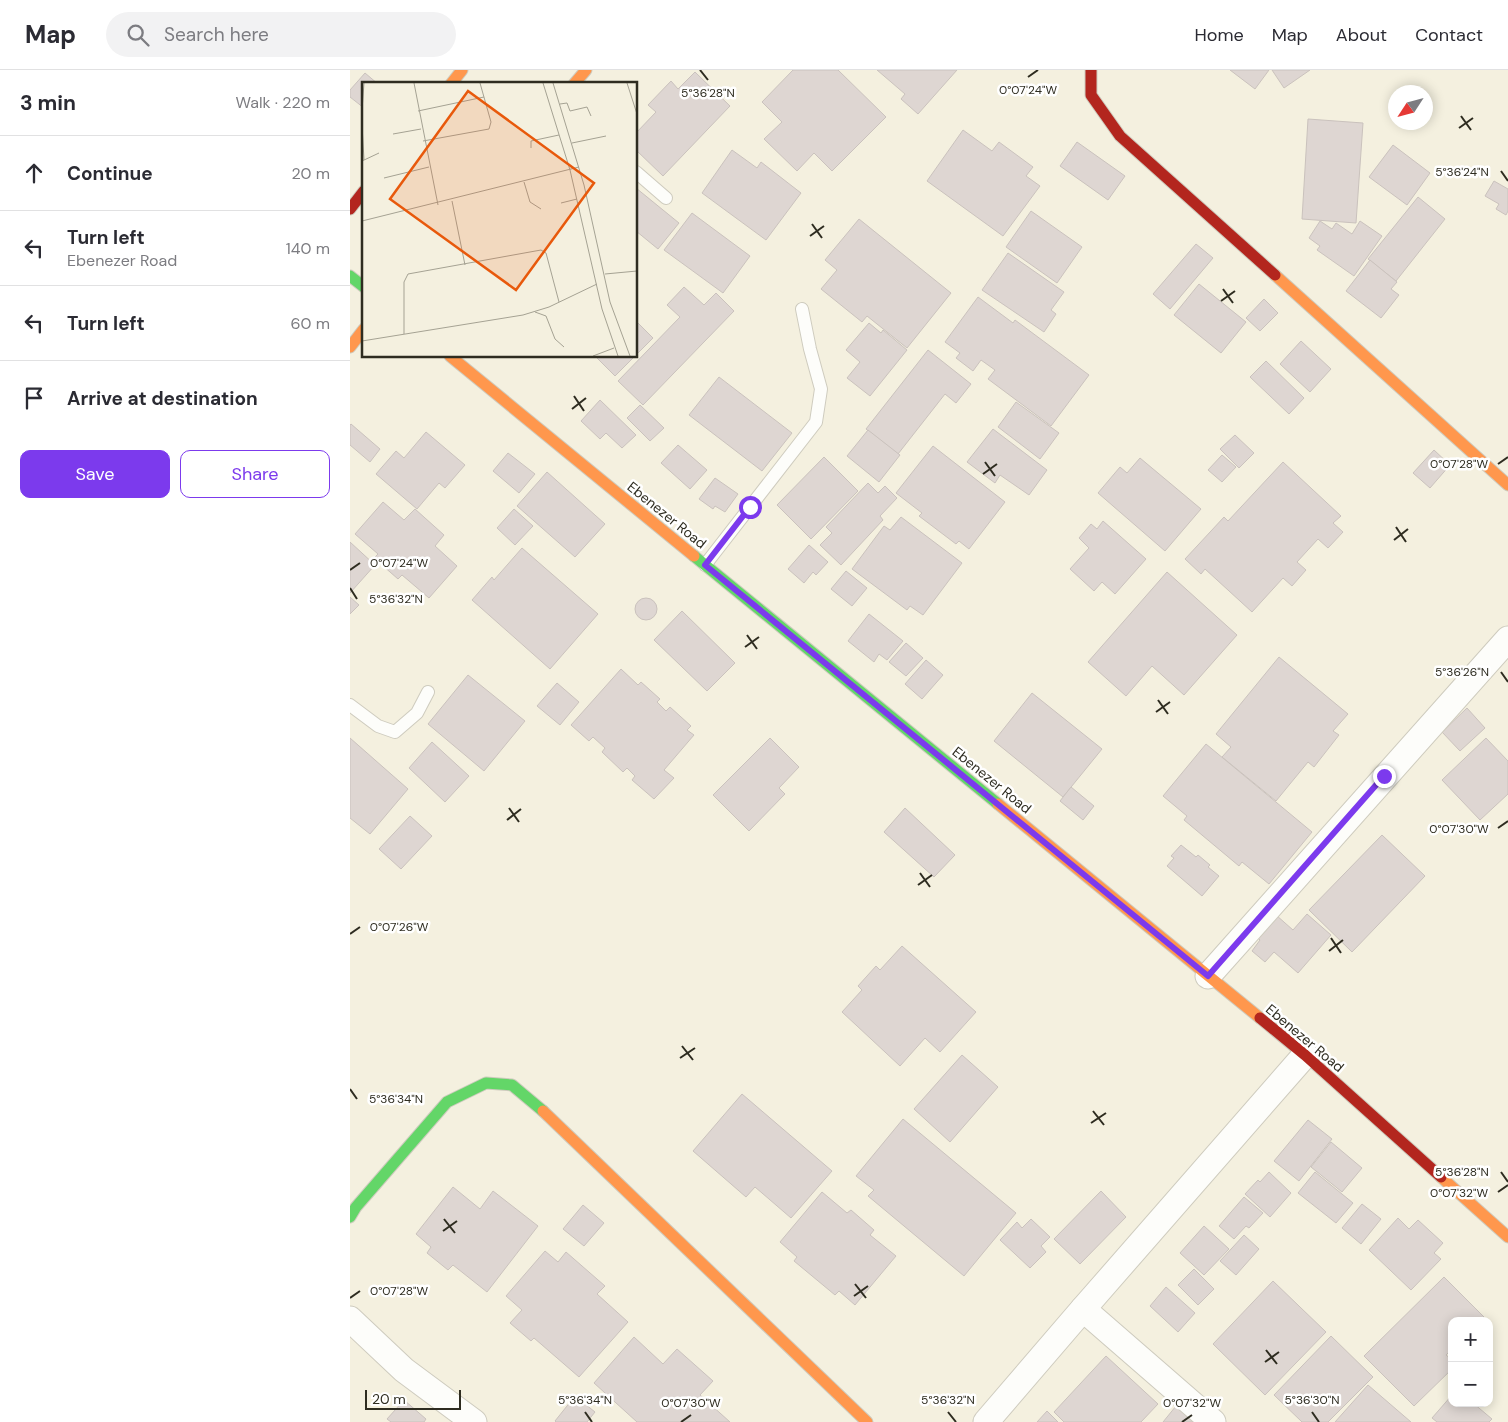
<!DOCTYPE html>
<html lang="en">
<head>
<meta charset="utf-8">
<style>
  body { margin:0; font-family:"DM Sans",sans-serif; background:#f2f2f3; color:#2b2b33 }
  .controls { position:absolute; right:15px; bottom:15px; display:grid; overflow:hidden; border-radius:10px; box-shadow:0 2px 12px #0003 }
  .controls button { width:45px; height:45px; display:grid; place-items:center; padding:0; border:0; border-bottom:1px solid #e1e1e2; background:#fff; color:#2b2b33; font:25px sans-serif }
  .compass { position:absolute; left:1038px; top:15px; width:45px; height:45px; border-radius:50%; background:#fff; box-shadow:0 2px 12px #0003; rotate:234deg }
  .scale { position:absolute; left:15px; bottom:12px; width:96px; box-sizing:border-box; padding-left:5px; border:2px solid #2e2c20; border-top:0; font-size:14px; line-height:18px; white-space:nowrap; color:#2e2c20; -webkit-text-stroke:4px #fff; paint-order:stroke }
  .stop { position:absolute; width:15px; height:15px; margin:-11px; border:4px solid #7c3aed; border-radius:50%; background:#fff }
  .stop.end { background:#7c3aed; border-color:#fff; box-shadow:0 1px 5px #0008 }
  .list { margin:0; padding:0; list-style:none }
  h2 { display:flex; justify-content:space-between; align-items:center; height:65px; margin:0; padding:0 20px; font-size:21px }
  h2 small { font-size:16px; font-weight:400; color:#7c7c81 }
  .list li { display:grid; grid-template-columns:32px 1fr auto; gap:15px; align-items:center; box-sizing:border-box; height:75px; padding:0 20px; border-top:1px solid #e1e1e2 }
  .list b { display:block; font-size:19px; white-space:nowrap }
  .list p { margin:0; font-size:16px; white-space:nowrap; color:#7c7c81 }
  .list em { font-size:16px; font-style:normal; color:#7c7c81 }
  .actions { display:flex; gap:10px; padding:15px 20px }
  .actions a { flex:1; padding:11px 0; border:1px solid #7c3aed; border-radius:10px; text-align:center; font-size:18px; color:#7c3aed }
  .actions .main { background:#7c3aed; color:#fff }
  .icon { flex:none; width:28px; height:28px; fill:none; stroke:currentColor; stroke-width:2; stroke-linecap:round; stroke-linejoin:round }
  .map { position:relative; flex:none; width:1158px; height:1352px; overflow:hidden }
  header { display:flex; align-items:center; gap:30px; box-sizing:border-box; height:70px; padding:0 25px; background:#fff; border-bottom:1px solid #e1e1e2 }
  header strong { font-size:24px }
  nav { display:flex; gap:28px; margin-inline-start:auto; font-size:18px }
  .search { width:350px; height:45px; background:#f2f2f3; display:flex; align-items:center; gap:12px; box-sizing:border-box; padding:0 18px; border-radius:28px; color:#7c7c81; font-size:19px }
  main { display:flex }
  aside { flex:1; background:#fff }
  .map>svg:first-child { display:block }
</style>
</head>
<body>
<header>
<strong>Map</strong>
<div class="search"><svg class="icon" aria-label="search" viewBox="0 0 24 24"><circle cx="10" cy="10" r="6"/><path d="M15 15l6 6"/></svg>Search here</div>
<nav><a>Home</a><a>Map</a><a>About</a><a>Contact</a></nav>
</header>
<main>
<aside>
<h2>3 min<small>Walk · 220 m</small></h2>
<ul class="list">
<li><svg class="icon" aria-label="ahead" viewBox="0 0 24 24"><path d="M12 20V5M6 11l6-6 6 6"/></svg><div><b>Continue</b></div><em>20 m</em></li>
<li><svg class="icon" aria-label="left" viewBox="0 0 24 24"><path d="M17 20v-9H6M10 6l-5 5 5 5"/></svg><div><b>Turn left</b><p>Ebenezer Road</p></div><em>140 m</em></li>
<li><svg class="icon" aria-label="left" viewBox="0 0 24 24"><path d="M17 20v-9H6M10 6l-5 5 5 5"/></svg><div><b>Turn left</b></div><em>60 m</em></li>
<li><svg class="icon" aria-label="arrive" viewBox="0 0 24 24"><path d="M6 21V4h12l-3 4 3 4H6"/></svg><div><b>Arrive at destination</b></div></li>
</ul>
<div class="actions"><a class="main">Save</a><a>Share</a></div>
</aside>
<div class="map">
<svg width="1158" height="1352" viewBox="0 0 1158 1352">
  <rect width="100%" height="100%" fill="#f4f0df"/>
  <!-- building -->
  <g fill="#ded6d2" stroke="#cac2bd">
    <polygon points="443,0 488,0 536,47 482,101 464,83 447,101 414,69 432,52 412,32"/>
    <polygon points="527,0 607,0 568,44 551,29 555,24"/>
    <polygon points="880,0 919,0 905,19"/>
    <polygon points="922,0 960,0 934,18"/>
    <polygon points="345,2 380,36 313,106 286,80 286,63 306,42 298,35 321,11 328,19"/>
    <polygon points="15,3 28,14 14,14 14,38 0,27 0,20"/>
    <polygon points="958,49 1013,53 1006,153 952,149"/>
    <polygon points="613,60 642,81 649,72 683,97 676,106 690,116 653,166 577,111"/>
    <polygon points="727,72 775,106 758,130 710,96"/>
    <polygon points="1043,75 1080,103 1057,135 1019,107"/>
    <polygon points="382,80 407,98 411,92 451,123 416,170 352,123"/>
    <polygon points="1144,111 1158,119 1158,141 1156,145 1146,139 1149,134 1135,126"/>
    <polygon points="286,118 329,153 308,179 286,161"/>
    <polygon points="1068,127 1095,149 1046,211 1018,189"/>
    <polygon points="681,141 732,177 707,213 656,177"/>
    <polygon points="342,143 400,186 373,223 314,180"/>
    <polygon points="509,149 601,223 557,278 517,246 512,252 471,219 487,200 475,190"/>
    <polygon points="970,151 982,159 986,153 1002,164 1010,151 1032,166 1004,206 967,180 970,176 959,168"/>
    <polygon points="846,174 863,188 820,239 803,224"/>
    <polygon points="658,183 714,222 701,240 706,244 694,262 632,220"/>
    <polygon points="1020,190 1047,212 1041,219 1049,225 1031,248 996,221"/>
    <polygon points="849,214 896,252 871,283 824,245"/>
    <polygon points="334,217 354,235 366,223 384,241 293,335 268,311 330,247 317,235"/>
    <polygon points="628,227 663,253 665,250 739,305 701,356 638,309 645,300 631,290 623,301 606,288 610,283 595,272"/>
    <polygon points="914,229 928,243 910,261 896,248"/>
    <polygon points="286,251 303,268 286,285"/>
    <polygon points="519,253 531,263 533,260 557,280 520,326 497,308 510,292 496,280"/>
    <polygon points="951,271 981,299 960,322 930,294"/>
    <polygon points="578,280 621,314 606,333 595,324 548,384 516,359"/>
    <polygon points="245,286 285,286 265,306"/>
    <polygon points="916,291 954,328 939,344 900,307"/>
    <polygon points="369,307 442,363 412,401 339,345"/>
    <polygon points="250,330 286,365 272,378 256,363 250,369 231,351"/>
    <polygon points="666,332 709,363 690,389 648,357"/>
    <polygon points="290,335 314,358 300,371 277,348"/>
    <polygon points="1,354 30,379 20,392 0,375 0,355"/>
    <polygon points="643,359 697,400 679,425 650,405 645,413 617,392"/>
    <polygon points="518,360 550,385 529,412 497,386"/>
    <polygon points="76,362 115,395 95,418 89,413 67,439 26,404 46,381 54,388"/>
    <polygon points="885,365 904,383 889,398 870,379"/>
    <polygon points="328,375 357,400 340,419 311,393"/>
    <polygon points="583,376 655,432 619,479 609,471 606,474 569,446 572,443 546,423"/>
    <polygon points="1084,380 1100,395 1080,418 1063,403"/>
    <polygon points="158,383 185,404 169,423 143,401"/>
    <polygon points="872,385 886,397 872,412 858,400"/>
    <polygon points="474,387 508,421 461,469 427,435"/>
    <polygon points="790,388 851,439 815,481 748,423 770,397 777,403"/>
    <polygon points="933,392 991,446 983,453 993,462 978,478 968,469 947,492 956,500 942,516 933,508 902,542 855,499 851,504 835,489 874,447 878,451"/>
    <polygon points="197,402 255,454 225,487 167,436"/>
    <polygon points="365,408 388,424 375,442 365,436 363,439 349,429"/>
    <polygon points="518,413 528,423 535,416 547,428 530,446 533,450 491,495 470,475 482,463 476,457"/>
    <polygon points="33,432 54,450 65,439 94,465 85,476 107,496 79,528 52,505 48,509 24,488 28,484 5,464"/>
    <polygon points="164,439 183,456 165,475 147,458"/>
    <polygon points="551,447 612,493 573,545 560,536 557,540 502,499 534,456 540,460"/>
    <polygon points="753,451 796,489 765,524 752,512 744,521 720,499 739,478 729,468 741,454 747,459"/>
    <polygon points="0,472 25,495 0,523"/>
    <polygon points="459,475 478,492 466,505 463,502 454,513 438,499"/>
    <polygon points="172,478 248,544 200,599 122,530 142,507 144,510"/>
    <polygon points="496,501 517,518 502,536 481,519"/>
    <polygon points="817,502 887,565 834,625 802,596 776,626 738,592"/>
    <polygon points="0,527 9,535 0,544"/>
    <circle cx="296" cy="539" r="11"/>
    <polygon points="332,541 385,593 357,621 304,570"/>
    <polygon points="519,544 553,571 537,590 529,584 524,592 498,571"/>
    <polygon points="556,573 573,588 556,606 539,592"/>
    <polygon points="929,587 998,644 983,661 989,665 964,697 958,692 926,731 872,687 881,677 866,664"/>
    <polygon points="576,590 593,605 572,629 555,614"/>
    <polygon points="271,599 288,615 291,612 310,629 307,632 316,641 320,637 341,656 337,660 344,665 314,700 324,708 304,729 282,710 285,706 277,698 273,702 252,682 255,678 243,667 239,671 221,655"/>
    <polygon points="118,605 175,651 134,701 78,654"/>
    <polygon points="207,613 229,632 210,655 187,636"/>
    <polygon points="682,623 752,679 713,727 644,671"/>
    <polygon points="1117,638 1135,658 1110,681 1092,662"/>
    <polygon points="0,668 58,719 20,764 0,748"/>
    <polygon points="420,668 449,697 429,718 435,724 399,761 363,725"/>
    <polygon points="1136,668 1158,691 1158,724 1130,750 1092,710"/>
    <polygon points="82,672 119,706 95,732 59,698"/>
    <polygon points="856,674 962,762 919,814 892,792 889,796 834,750 837,746 813,726"/>
    <polygon points="721,717 744,736 733,750 710,731"/>
    <polygon points="555,738 605,785 584,807 534,762"/>
    <polygon points="60,746 82,766 51,799 29,779"/>
    <polygon points="1032,765 1075,806 1002,882 959,840"/>
    <polygon points="831,775 846,787 848,785 860,795 858,797 869,806 852,826 817,796 824,788 821,786"/>
    <polygon points="957,844 981,865 948,903 924,882 915,892 902,881 910,870 907,867 926,845 943,860"/>
    <polygon points="552,876 626,942 590,982 575,968 550,996 492,942 512,920 508,916 526,896 530,900"/>
    <polygon points="612,985 648,1017 600,1072 564,1039"/>
    <polygon points="392,1024 482,1101 441,1148 405,1117 396,1127 343,1081"/>
    <polygon points="553,1049 666,1143 614,1206 518,1126 524,1120 506,1106"/>
    <polygon points="958,1050 982,1069 949,1111 924,1091"/>
    <polygon points="981,1072 1012,1098 992,1122 961,1097"/>
    <polygon points="919,1102 941,1123 920,1147 895,1124 908,1110 910,1112"/>
    <polygon points="965,1102 1003,1133 986,1153 948,1123"/>
    <polygon points="103,1117 130,1139 143,1121 188,1156 137,1222 103,1195 98,1200 77,1183 81,1177 66,1164"/>
    <polygon points="751,1121 776,1147 730,1194 704,1169"/>
    <polygon points="472,1122 497,1143 501,1140 524,1160 520,1165 546,1186 505,1235 489,1221 485,1225 444,1191 447,1187 430,1172"/>
    <polygon points="894,1127 913,1143 899,1158 896,1156 884,1169 869,1156"/>
    <polygon points="1012,1134 1031,1149 1011,1174 992,1158"/>
    <polygon points="233,1135 254,1153 234,1176 213,1159"/>
    <polygon points="1048,1148 1059,1159 1068,1150 1093,1173 1084,1183 1091,1189 1061,1220 1019,1180"/>
    <polygon points="681,1149 700,1167 691,1176 696,1182 680,1198 650,1170 667,1152 672,1158"/>
    <polygon points="854,1156 879,1179 854,1205 830,1183"/>
    <polygon points="894,1165 909,1179 886,1205 870,1191"/>
    <polygon points="195,1181 208,1192 216,1182 255,1216 247,1224 278,1252 229,1307 184,1268 181,1271 160,1253 172,1240 156,1226"/>
    <polygon points="844,1199 864,1219 848,1235 828,1215"/>
    <polygon points="1094,1207 1134,1247 1131,1251 1102,1251 1102,1279 1096,1285 1102,1290 1102,1299 1064,1336 1014,1286"/>
    <polygon points="923,1211 976,1262 915,1325 863,1274"/>
    <polygon points="816,1217 845,1243 828,1262 800,1236"/>
    <polygon points="981,1266 1023,1307 978,1352 952,1352 924,1325"/>
    <polygon points="284,1267 313,1294 327,1279 363,1311 350,1325 380,1352 287,1352 244,1313"/>
    <polygon points="756,1286 808,1334 791,1352 714,1352 704,1342"/>
    <polygon points="1018,1315 1061,1352 985,1352"/>
    <polygon points="1102,1325 1102,1333 1123,1333 1142,1349 1139,1352 1087,1352 1082,1348"/>
    <polygon points="225,1326 245,1342 237,1352 206,1352 205,1351"/>
    <polygon points="54,1330 76,1349 74,1352 41,1352 37,1349"/>
    <polygon points="826,1336 845,1352 813,1352"/>
    <polygon points="697,1341 708,1352 687,1352"/>
  </g>
  <g fill="none" stroke-linecap="round" stroke-linejoin="round">
    <!-- lane casing -->
    <g stroke="#cecbbe" stroke-width="14">
      <g id="lane">
        <polyline points="286,102 316,128"/>
        <polyline points="355,495 466,352 471,319 460,279 452,239"/>
        <polyline points="0,635 28,656 45,662 67,643 78,622"/>
      </g>
    </g>
    <!-- street casing -->
    <g stroke="#cecbbe" stroke-width="27">
      <g id="street">
        <polyline points="858,906 1158,569"/>
        <polyline points="733,1239 863,1352"/>
        <polyline points="0,1249 54,1300 124,1352"/>
        <polyline points="636,1352 733,1239 955,985"/>
      </g>
    </g>
    <!-- fast casing -->
    <g stroke="#cecbbe" stroke-width="13">
      <g id="fast">
        <polyline points="0,206 14,217"/>
        <polyline points="344,486 648,734"/>
        <polyline points="0,1147 6,1137 97,1032 136,1013 162,1015 193,1041"/>
      </g>
    </g>
    <!-- slow casing -->
    <g stroke="#cecbbe" stroke-width="13">
      <g id="slow">
        <polyline points="101,14 112,0"/>
        <polyline points="224,14 236,0"/>
        <polyline points="925,205 1158,415"/>
        <polyline points="0,277 14,259"/>
        <polyline points="100,286 344,486"/>
        <polyline points="648,734 910,948"/>
        <polyline points="193,1041 517,1352"/>
        <polyline points="1091,1107 1158,1167"/>
      </g>
    </g>
    <!-- jam casing -->
    <g stroke="#cecbbe" stroke-width="13">
      <g id="jam">
        <polyline points="741,0 741,25 770,66 925,205"/>
        <polyline points="0,139 14,121"/>
        <polyline points="910,948 955,985 1091,1107"/>
      </g>
    </g>
    <!-- lane -->
    <use href="#lane" stroke="#fdfdfa" stroke-width="12"/>
    <!-- street -->
    <use href="#street" stroke="#fdfdfa" stroke-width="25"/>
    <!-- fast -->
    <use href="#fast" stroke="#63d668" stroke-width="11"/>
    <!-- slow -->
    <use href="#slow" stroke="#ff974d" stroke-width="11"/>
    <!-- jam -->
    <use href="#jam" stroke="#b3261e" stroke-width="11"/>
  </g>
  <g fill="none" stroke-linecap="round" stroke-linejoin="round">
    <!-- route -->
    <polyline stroke="#7c3aed" stroke-width="6" points="400,437 355,495 858,906 1034,706"/>
  </g>
  <!-- ticks -->
  <path fill="none" stroke="#2e2c20" stroke-width="2" d="M350,0L358,10M678,7L688,0M1111,46L1121,60M1109,58L1123,48M1151,101L1158,111M462,154L472,168M460,166L474,156M873,219L883,233M871,231L885,221M224,326L234,341M222,339L236,328M635,392L645,406M1148,394L1158,387M633,404L647,394M1046,457L1056,472M1044,470L1058,459M0,500L10,493M0,518L7,529M397,565L407,579M395,577L409,567M1151,602L1158,612M808,630L818,644M806,642L820,632M159,738L169,752M157,750L171,739M1148,758L1158,751M570,803L580,817M568,815L582,805M0,864L10,857M981,868L991,883M979,881L993,870M332,976L343,990M330,988L345,978M0,1019L7,1029M743,1041L754,1055M741,1053L756,1043M1151,1102L1158,1112M1148,1122L1158,1115M94,1149L105,1163M93,1161L107,1151M505,1214L516,1228M504,1226L518,1216M0,1228L10,1221M916,1280L927,1294M915,1292L929,1282M235,1342L242,1352M598,1342L606,1352M962,1342L969,1352M331,1352L341,1345M832,1352L842,1345"/>
  <g text-anchor="middle" stroke-width="5" stroke-linejoin="round" paint-order="stroke">
    <!-- street labels -->
    <g font-size="14" fill="#2e2c20" stroke="#fff">
      <text transform="translate(317 445) rotate(39)" y="5">Ebenezer Road</text>
      <text transform="translate(642 710) rotate(39)" y="5">Ebenezer Road</text>
      <text transform="translate(955 968) rotate(40)" y="5">Ebenezer Road</text>
    </g>
  </g>
  <!-- overview -->
  <g transform="translate(12 12)">
    <rect width="275" height="275" fill="#f4f0df"/>
    <path fill="none" stroke="#a5a293" stroke-width="1" d="M52,1L76,123M181,1L208,88L240,227L256,274M191,1L222,103L248,220L268,274M265,1L275,32M198,22L205,21L208,29L225,25L229,34M0,28L2,1M56,29L122,15M0,43L2,78M31,52L59,47M61,59L127,47L129,40L118,1M210,61L244,54M169,66V59L197,53M0,79L17,71M22,96L67,85M162,100L168,120L179,127M90,119L103,183M199,121L215,117M0,139L217,85M243,192L275,189M173,230L184,234L193,257L202,265M42,252V200L46,192L179,168L184,171L197,220M0,259L161,233L187,225L235,202M231,274L252,266"/>
    <path fill="#e8590c" fill-opacity="0.15" stroke="#e8590c" stroke-width="2.5" d="M106,9L232,101L154,208L28,117Z"/>
    <rect width="275" height="275" fill="none" stroke="#2e2c20" stroke-width="2.5"/>
  </g>
  <g font-size="12" text-anchor="middle" fill="#2e2c20" stroke="#fff" stroke-width="5" stroke-linejoin="round" paint-order="stroke">
    <text x="678" y="24">0°07'24"W</text>
    <text x="358" y="27">5°36'28"N</text>
    <text x="1112" y="106">5°36'24"N</text>
    <text x="1109" y="398">0°07'28"W</text>
    <text x="49" y="497">0°07'24"W</text>
    <text x="46" y="533">5°36'32"N</text>
    <text x="1112" y="606">5°36'26"N</text>
    <text x="1109" y="763">0°07'30"W</text>
    <text x="49" y="861">0°07'26"W</text>
    <text x="46" y="1033">5°36'34"N</text>
    <text x="1112" y="1106">5°36'28"N</text>
    <text x="1109" y="1127">0°07'32"W</text>
    <text x="49" y="1225">0°07'28"W</text>
    <text x="235" y="1334">5°36'34"N</text>
    <text x="598" y="1334">5°36'32"N</text>
    <text x="962" y="1334">5°36'30"N</text>
    <text x="341" y="1337">0°07'30"W</text>
    <text x="842" y="1337">0°07'32"W</text>
  </g>
</svg>
<div class="controls">
<button>+</button>
<button>−</button>
</div>
<svg class="compass" viewBox="-18 -18 36 36"><path d="M0-13l5 13h-10z" fill="#e53935"/><path d="M0 13l5-13h-10z" fill="#7c7c81"/></svg>
<div class="scale">20 m</div>
<div class="stop" style="left:400px;top:437px"></div>
<div class="stop end" style="left:1034px;top:706px"></div>
</div>
</main>
</body>
</html>
